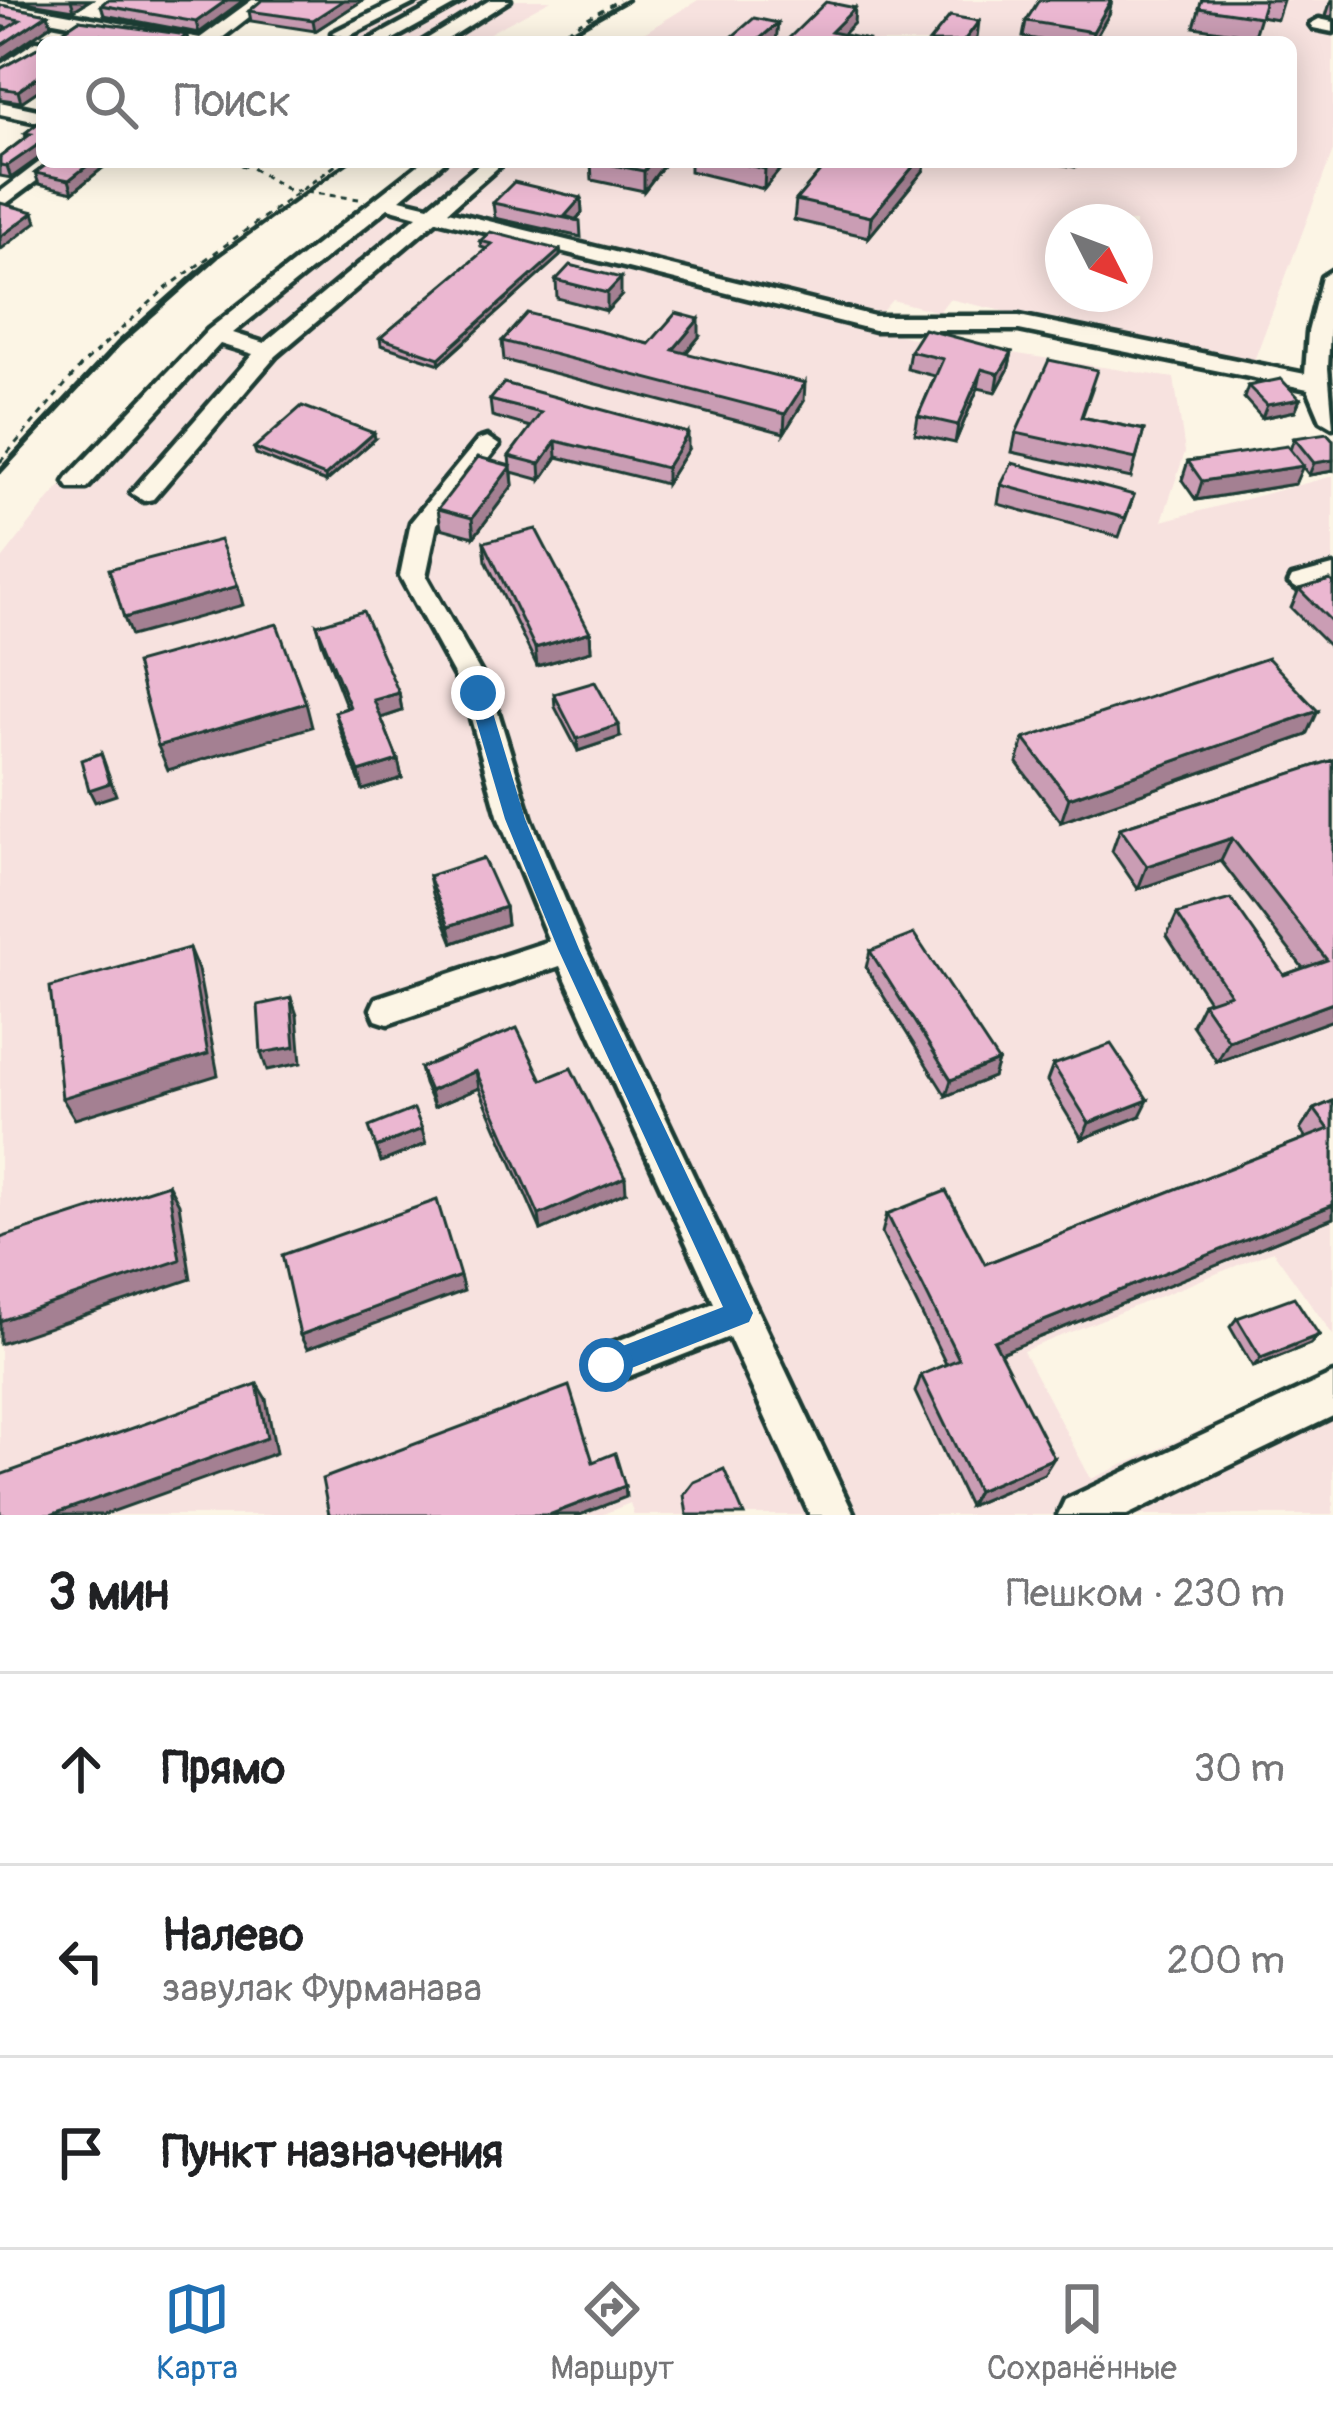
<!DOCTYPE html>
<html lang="ru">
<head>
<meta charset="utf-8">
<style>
  body { margin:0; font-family:Pangolin,sans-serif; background:#f2f2f2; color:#202124 }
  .compass { position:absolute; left:1045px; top:204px; width:108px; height:108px; border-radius:50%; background:#fff; box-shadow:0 6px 30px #0003; rotate:132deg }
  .stop { position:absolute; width:36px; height:36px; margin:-27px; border:9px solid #1f6fb2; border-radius:50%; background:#fff }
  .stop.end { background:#1f6fb2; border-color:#fff; box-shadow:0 3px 12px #0008 }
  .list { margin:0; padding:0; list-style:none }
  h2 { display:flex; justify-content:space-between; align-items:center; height:156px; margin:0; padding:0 48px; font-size:51px }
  h2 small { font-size:39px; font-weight:400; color:#757577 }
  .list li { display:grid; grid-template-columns:78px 1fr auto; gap:36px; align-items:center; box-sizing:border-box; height:192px; padding:0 48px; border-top:3px solid #e0e0e0 }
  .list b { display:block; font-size:45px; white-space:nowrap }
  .list p { margin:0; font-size:39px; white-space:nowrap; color:#757577 }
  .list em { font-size:39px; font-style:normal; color:#757577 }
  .icon { flex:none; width:66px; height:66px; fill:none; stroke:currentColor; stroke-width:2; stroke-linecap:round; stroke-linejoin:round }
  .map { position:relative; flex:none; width:1333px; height:1515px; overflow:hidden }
  .search { position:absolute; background:#fff; box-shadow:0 6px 30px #0003; left:36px; right:36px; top:36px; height:132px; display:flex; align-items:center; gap:30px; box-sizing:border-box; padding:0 42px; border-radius:18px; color:#757577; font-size:45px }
  .sheet { height:732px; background:#fff }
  nav { display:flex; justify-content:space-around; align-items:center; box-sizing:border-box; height:168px; border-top:3px solid #e0e0e0; background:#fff; font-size:33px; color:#757577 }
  nav a { display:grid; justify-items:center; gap:6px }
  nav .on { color:#1f6fb2 }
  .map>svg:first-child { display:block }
</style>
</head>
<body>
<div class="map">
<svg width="1333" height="1515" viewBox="0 0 1333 1515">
  <rect width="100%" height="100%" fill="#fcf5e5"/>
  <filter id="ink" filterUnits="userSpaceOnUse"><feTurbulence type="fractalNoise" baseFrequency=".00833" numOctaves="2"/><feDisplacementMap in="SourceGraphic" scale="24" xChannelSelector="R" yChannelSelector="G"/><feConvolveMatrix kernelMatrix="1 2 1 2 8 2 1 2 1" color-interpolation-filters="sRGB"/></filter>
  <g filter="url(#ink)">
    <!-- built -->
    <g fill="#f7e2df" fill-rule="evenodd">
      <polygon points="411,0 551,0 473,42 318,42"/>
      <path d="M698,0H1333V151L1252,366L949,299L939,312L892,300L876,318L470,224L908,337L1174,378L1185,452L1162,521L1333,476V1335L1273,1251L1023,1351L1091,1479L1333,1371V1515H634L630,1503L601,1515H0V562L50,498L204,334L425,162H1291V42H629ZM1063,222H1135V294H1063Z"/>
    </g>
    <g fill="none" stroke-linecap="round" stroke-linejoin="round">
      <!-- minor casing -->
      <g stroke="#1f3d34" stroke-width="9">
        <g id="minor">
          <polygon points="252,0 271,0 217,42 167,42 0,11 0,1 200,38"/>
          <polygon points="398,0 420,0 347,37 332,33"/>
          <polygon points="443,0 464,0 388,42 366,42"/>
          <polygon points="490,0 510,0 443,42 422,42"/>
          <polygon points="1319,19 1333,22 1333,32 1313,28 1310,24"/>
          <polygon points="36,41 49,42 42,42 42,53 0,78 0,65"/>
          <polygon points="0,102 42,111 42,123 0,114"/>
          <polygon points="42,160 62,162 0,208 0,192"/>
          <path d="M422,162H444L400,199L429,206L482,162H504L448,211L874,316H1019L1305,374L1308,332L1322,277L1333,270L1328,368L1333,427L1321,420L1308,389L1019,330H874L437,220L276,356L153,499L144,501L131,493L253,354L220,344L87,488H69L65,482L69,476L208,330ZM388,208L417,216L264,343L233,333Z"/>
          <polygon points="487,437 499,445 437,524 426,576 492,693 531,819 586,949 854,1515 810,1515 729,1337 606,1385 592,1379 586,1365 592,1351 714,1303 560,966 388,1024 376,1020 371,1009 376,998 549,941 499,819 464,693 400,576 411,522 478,440"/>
          <polygon points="1333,566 1333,584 1302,592 1289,583 1292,577"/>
          <polygon points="1333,1374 1333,1416 1127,1515 1058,1515 1065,1500"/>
        </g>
      </g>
      <!-- path -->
      <g stroke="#1f3d34" stroke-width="3" stroke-dasharray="6 6" stroke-linecap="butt">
        <polyline points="546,42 619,0"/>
        <polyline points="229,162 252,168 288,190 359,199"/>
        <polyline points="0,462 81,366 165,289 340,162"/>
      </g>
      <!-- minor -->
      <use href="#minor" fill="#fcf5e5" fill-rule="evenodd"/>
      <!-- rail-far1 -->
      <g stroke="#1f3d34" stroke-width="4.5">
        <polyline points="554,42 628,0"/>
        <polyline points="213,259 348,162"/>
      </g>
      <!-- rail -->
      <polyline stroke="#1f3d34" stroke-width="6" points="0,471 119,343 217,256"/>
    </g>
    <!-- wall -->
    <g fill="#ca9db4" stroke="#1f3d34" stroke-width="3">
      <polygon points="12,0 90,0 74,10"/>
      <polygon points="244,0 199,33 104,15 101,5"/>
      <polygon points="363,0 315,31 251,21 249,11"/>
      <polygon points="1202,0 1283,0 1277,19 1260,16 1254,36 1194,27"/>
      <polygon points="1331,0 1333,0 1333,17 1326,16"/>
      <polygon points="0,5 48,14 51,25 0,60 0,33 8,28 0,26"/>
      <polygon points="1109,14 1093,42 1051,42 1023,37 1026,21"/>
      <polygon points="79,20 187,35 188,42 42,42 42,88 21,102 0,99 0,69 41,46 43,35 57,35"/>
      <polygon points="42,120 42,156 11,178 0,176 0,157 26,137 25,133"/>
      <polygon points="50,162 110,162 73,192 39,184 35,173"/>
      <polygon points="591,162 666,162 644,191 592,180"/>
      <polygon points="690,162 786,162 764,189 690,171"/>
      <polygon points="828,162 925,162 924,170 869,237 794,220 796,200"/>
      <polygon points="1048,162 1077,162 1075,167"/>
      <polygon points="581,198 582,213 576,220 580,221 581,237 495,218 493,203"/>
      <polygon points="480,241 560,250 560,256 440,364 381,345 380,338 487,249 481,247"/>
      <polygon points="556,280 621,296 607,311 557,298"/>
      <polygon points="699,337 686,353 804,401 784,433 504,360 502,341 649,344"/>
      <polygon points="910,351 1012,352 1008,370 996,392 978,388 955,443 915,434 918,416 935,376 907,369"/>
      <polygon points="1248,386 1300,399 1295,411 1262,418 1244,398"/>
      <polygon points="1092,389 1082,417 1144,430 1131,478 1012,452 1016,433"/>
      <polygon points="490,400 688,449 666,484 557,457 541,480 512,472 513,485 474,537 441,528 438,509 510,466 509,456 531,427 492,416"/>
      <polygon points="1294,438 1333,440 1333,471 1309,475 1302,466 1295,484 1196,500 1182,480 1188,461 1290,450"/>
      <polygon points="375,439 326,482 256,454 254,448"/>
      <polygon points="1001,485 1134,495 1119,537 998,504"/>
      <polygon points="484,542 590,632 591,651 537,666 486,561"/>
      <polygon points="1333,583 1333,650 1291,608 1299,589"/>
      <polygon points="317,625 399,693 402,711 381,718 398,760 402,778 363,790 340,730 335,712 347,708 322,643"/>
      <polygon points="554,694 620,737 578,751 555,707"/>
      <polygon points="1307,735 1061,822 1017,763 1024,739"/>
      <polygon points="1333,760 1333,1020 1217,1062 1192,1025 1203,1003 1209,1001 1167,936 1177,914 1284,975 1303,968 1221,861 1138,889 1112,851 1120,828"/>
      <polygon points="429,876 505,907 507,924 453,943 433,894"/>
      <polygon points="870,951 998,1061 993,1077 946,1096 866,968"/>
      <polygon points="1053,1065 1140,1116 1082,1139 1047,1081"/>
      <polygon points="420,1068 542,1080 626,1192 541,1230 479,1088 434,1107 424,1084"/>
      <polygon points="1333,1101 1333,1218 1000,1353 1044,1474 969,1506 915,1392 921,1375 946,1364 882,1233 887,1214 985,1264 1306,1138 1300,1130 1314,1109"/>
      <polygon points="1237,1318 1319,1335 1310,1344 1253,1367 1230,1327"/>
    </g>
    <!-- shaded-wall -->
    <g fill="#a48092" stroke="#1f3d34" stroke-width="3">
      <polygon points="71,0 90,0 74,10"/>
      <polygon points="227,0 244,0 199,33 196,22"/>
      <polygon points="344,0 363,0 315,31 313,20"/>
      <polygon points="1112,0 1109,14 1093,42 1091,42 1093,32"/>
      <polygon points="855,8 854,23 835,42 831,32"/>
      <polygon points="48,14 51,25 0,60 0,46"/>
      <polygon points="979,21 977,38 973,42 963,42"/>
      <polygon points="778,23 776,42 756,42"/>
      <polygon points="42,74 42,88 21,102 18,91"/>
      <polygon points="39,144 42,156 11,178 7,166"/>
      <polygon points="92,162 110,162 73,192 69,180"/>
      <polygon points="651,162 666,162 644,191 644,171"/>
      <polygon points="771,162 786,162 764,189 765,169"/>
      <polygon points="917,162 925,162 924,170 869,237 871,217"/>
      <polygon points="581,198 582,213 575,220 565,216"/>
      <polygon points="34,212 37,222 0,250 0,237"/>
      <polygon points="560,250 560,256 440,364 439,358"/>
      <polygon points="621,278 621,296 607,311 607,293"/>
      <polygon points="699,319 699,337 673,368 673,350"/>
      <polygon points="1012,352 1008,370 996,392 999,374"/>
      <polygon points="982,369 978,388 955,443 958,425"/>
      <polygon points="805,383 804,401 784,433 785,414"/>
      <polygon points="1300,399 1295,411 1262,418 1267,405"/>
      <polygon points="374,433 375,439 326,482 325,476"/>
      <polygon points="688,433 688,449 666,484 666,468"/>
      <polygon points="556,441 557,457 541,480 540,464"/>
      <polygon points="1333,460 1333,471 1309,475 1314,463"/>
      <polygon points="511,466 513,485 474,537 472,518"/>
      <polygon points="1303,466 1295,484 1196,500 1202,481"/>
      <polygon points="238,586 243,605 131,636 124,618"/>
      <polygon points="590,632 591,651 537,666 535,648"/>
      <polygon points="399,693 402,711 378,719 374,700"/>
      <polygon points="306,703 312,727 168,770 158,746"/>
      <polygon points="1318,711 1307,735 1061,822 1069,798"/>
      <polygon points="619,725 620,737 578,751 577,739"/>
      <polygon points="101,753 116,795 95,802 89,790"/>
      <polygon points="398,760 402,778 363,790 359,772"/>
      <polygon points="1232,838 1221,861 1138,889 1147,866"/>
      <polygon points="505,907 507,924 453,943 449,926"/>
      <polygon points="189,948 198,970 218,1075 75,1119 62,1098"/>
      <polygon points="291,998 297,1015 301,1063 267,1070 261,1053"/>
      <polygon points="1333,1003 1333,1020 1217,1062 1229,1041"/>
      <polygon points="998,1061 993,1077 946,1096 951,1080"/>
      <polygon points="476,1071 479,1088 434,1107 430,1091"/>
      <polygon points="1148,1100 1140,1116 1082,1139 1089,1123"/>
      <polygon points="422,1129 426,1144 381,1162 376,1147"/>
      <polygon points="625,1177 626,1192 541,1230 539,1215"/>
      <polygon points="168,1184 179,1204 191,1279 0,1344 0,1321"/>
      <polygon points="1333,1205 1333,1218 986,1359 994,1341"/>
      <polygon points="460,1276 464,1291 307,1349 300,1335"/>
      <polygon points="1319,1335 1310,1344 1253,1367 1261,1358"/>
      <polygon points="257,1384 266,1399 276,1453 103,1515 51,1515"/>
      <polygon points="1054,1458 1044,1474 969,1506 977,1491"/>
      <polygon points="625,1486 626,1497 580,1515 549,1515"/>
    </g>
    <!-- building -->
    <g fill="#ebb7d1" stroke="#1f3d34" stroke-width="3">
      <polygon points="107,0 227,0 196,22 101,5"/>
      <polygon points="262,0 344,0 313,20 249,11"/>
      <polygon points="1039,0 1111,0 1093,32 1026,21"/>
      <polygon points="1202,0 1265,0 1260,17 1199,8"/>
      <polygon points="826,2 855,8 831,32 868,40 866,42 786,41"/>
      <polygon points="0,5 48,14 0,46 0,33 20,20 0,16"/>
      <polygon points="950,16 979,21 963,42 929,42"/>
      <polygon points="754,18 778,23 756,42 726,42"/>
      <polygon points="79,20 187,35 178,42 142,42 100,35 89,42 42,42 42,74 18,91 0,88 0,69 41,46 43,35 57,35"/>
      <polygon points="42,120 42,144 39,144 7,166 0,165 0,157 31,134 25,133"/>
      <polygon points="50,162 92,162 69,180 35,173"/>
      <polygon points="598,162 651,162 644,171"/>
      <polygon points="735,162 771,162 765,169"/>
      <polygon points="828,162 917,162 871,217 796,200"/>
      <polygon points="514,182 581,198 565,216 580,221 493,203"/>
      <polygon points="0,203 34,212 0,237"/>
      <polygon points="490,232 560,250 439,358 380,338 492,244 480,241"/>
      <polygon points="570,265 621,278 607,293 556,280"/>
      <polygon points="527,313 649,344 676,313 699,319 673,350 805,383 785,414 502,341"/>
      <polygon points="924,329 1012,352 999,374 982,369 958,425 918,416 943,359 910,351"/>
      <polygon points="1049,360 1097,370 1081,417 1144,430 1136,459 1016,433"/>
      <polygon points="1281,379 1300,399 1267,405 1248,386"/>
      <polygon points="504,383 688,433 666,468 556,441 540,464 509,456 541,413 490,400"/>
      <polygon points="302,406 374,433 325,476 254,448"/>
      <polygon points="1327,433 1333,440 1333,460 1314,463 1294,438"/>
      <polygon points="1287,446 1303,466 1202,481 1188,461"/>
      <polygon points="478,457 511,466 472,518 438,509"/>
      <polygon points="1012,463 1134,495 1125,518 1001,485"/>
      <polygon points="536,529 590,632 535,648 484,542"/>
      <polygon points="220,540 238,586 124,618 109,569"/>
      <polygon points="1330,580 1333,583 1333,623 1299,589"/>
      <polygon points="363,611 399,693 374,700 398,760 359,772 335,712 350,707 317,625"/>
      <polygon points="277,624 306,703 158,746 136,663"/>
      <polygon points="1268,658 1318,711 1069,798 1024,739"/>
      <polygon points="595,682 619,725 577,739 554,694"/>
      <polygon points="101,753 110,783 89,790 81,760"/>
      <polygon points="1333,760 1333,1003 1229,1041 1203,1003 1230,994 1177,914 1231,899 1284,975 1327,960 1232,838 1147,866 1120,828"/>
      <polygon points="483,858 505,907 449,926 429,876"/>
      <polygon points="914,934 998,1061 951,1080 870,951"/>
      <polygon points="189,948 208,1054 62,1098 50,987"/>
      <polygon points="291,998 295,1047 261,1053 258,1005"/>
      <polygon points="517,1028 542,1080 571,1068 625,1177 539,1215 476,1071 430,1091 420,1068"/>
      <polygon points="1111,1044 1148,1100 1089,1123 1053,1065"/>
      <polygon points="1333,1101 1333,1205 994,1341 1054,1458 977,1491 921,1375 959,1359 887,1214 946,1191 985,1264 1329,1129 1314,1109"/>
      <polygon points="414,1109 422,1129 376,1147 369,1127"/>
      <polygon points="168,1184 180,1260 0,1321 0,1238"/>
      <polygon points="437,1200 460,1276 300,1335 282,1255"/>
      <polygon points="1294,1297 1319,1335 1261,1358 1237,1318"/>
      <polygon points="257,1384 267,1438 51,1515 0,1515 0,1475"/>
      <polygon points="569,1386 593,1462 615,1453 625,1486 549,1515 329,1515 322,1479"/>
      <polygon points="724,1469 744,1515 687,1515 684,1495 694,1482"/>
    </g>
  </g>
  <!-- route -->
  <polygon fill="#1f6fb2" points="478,686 487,693 525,819 579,949 753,1313 749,1322 606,1378 597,1374 593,1365 597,1356 723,1307 558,949 505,819 468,693"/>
</svg>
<svg class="compass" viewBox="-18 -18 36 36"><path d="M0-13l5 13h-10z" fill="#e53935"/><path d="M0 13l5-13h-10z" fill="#757577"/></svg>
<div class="stop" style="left:606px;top:1365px"></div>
<div class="stop end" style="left:478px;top:693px"></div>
<div class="search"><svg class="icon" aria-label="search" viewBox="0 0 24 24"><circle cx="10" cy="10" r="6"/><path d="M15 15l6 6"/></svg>Поиск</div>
</div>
<section class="sheet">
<h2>3 мин<small>Пешком · 230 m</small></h2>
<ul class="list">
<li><svg class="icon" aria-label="ahead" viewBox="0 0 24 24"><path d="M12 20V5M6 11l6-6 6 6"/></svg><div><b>Прямо</b></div><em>30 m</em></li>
<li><svg class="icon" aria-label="left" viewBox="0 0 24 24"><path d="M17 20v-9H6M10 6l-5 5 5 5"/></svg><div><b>Налево</b><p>завулак Фурманава</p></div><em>200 m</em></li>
<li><svg class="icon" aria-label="arrive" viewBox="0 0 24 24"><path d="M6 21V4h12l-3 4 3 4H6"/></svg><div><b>Пункт назначения</b></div></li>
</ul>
</section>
<nav>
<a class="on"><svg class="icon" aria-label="map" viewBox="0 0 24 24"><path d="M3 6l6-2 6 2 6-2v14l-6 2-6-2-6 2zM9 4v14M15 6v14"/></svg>Карта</a>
<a><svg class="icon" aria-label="directions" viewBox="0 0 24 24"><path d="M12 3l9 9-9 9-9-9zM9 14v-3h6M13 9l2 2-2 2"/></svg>Маршрут</a>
<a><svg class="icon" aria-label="saved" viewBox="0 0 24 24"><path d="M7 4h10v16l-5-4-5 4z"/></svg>Сохранённые</a>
</nav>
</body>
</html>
